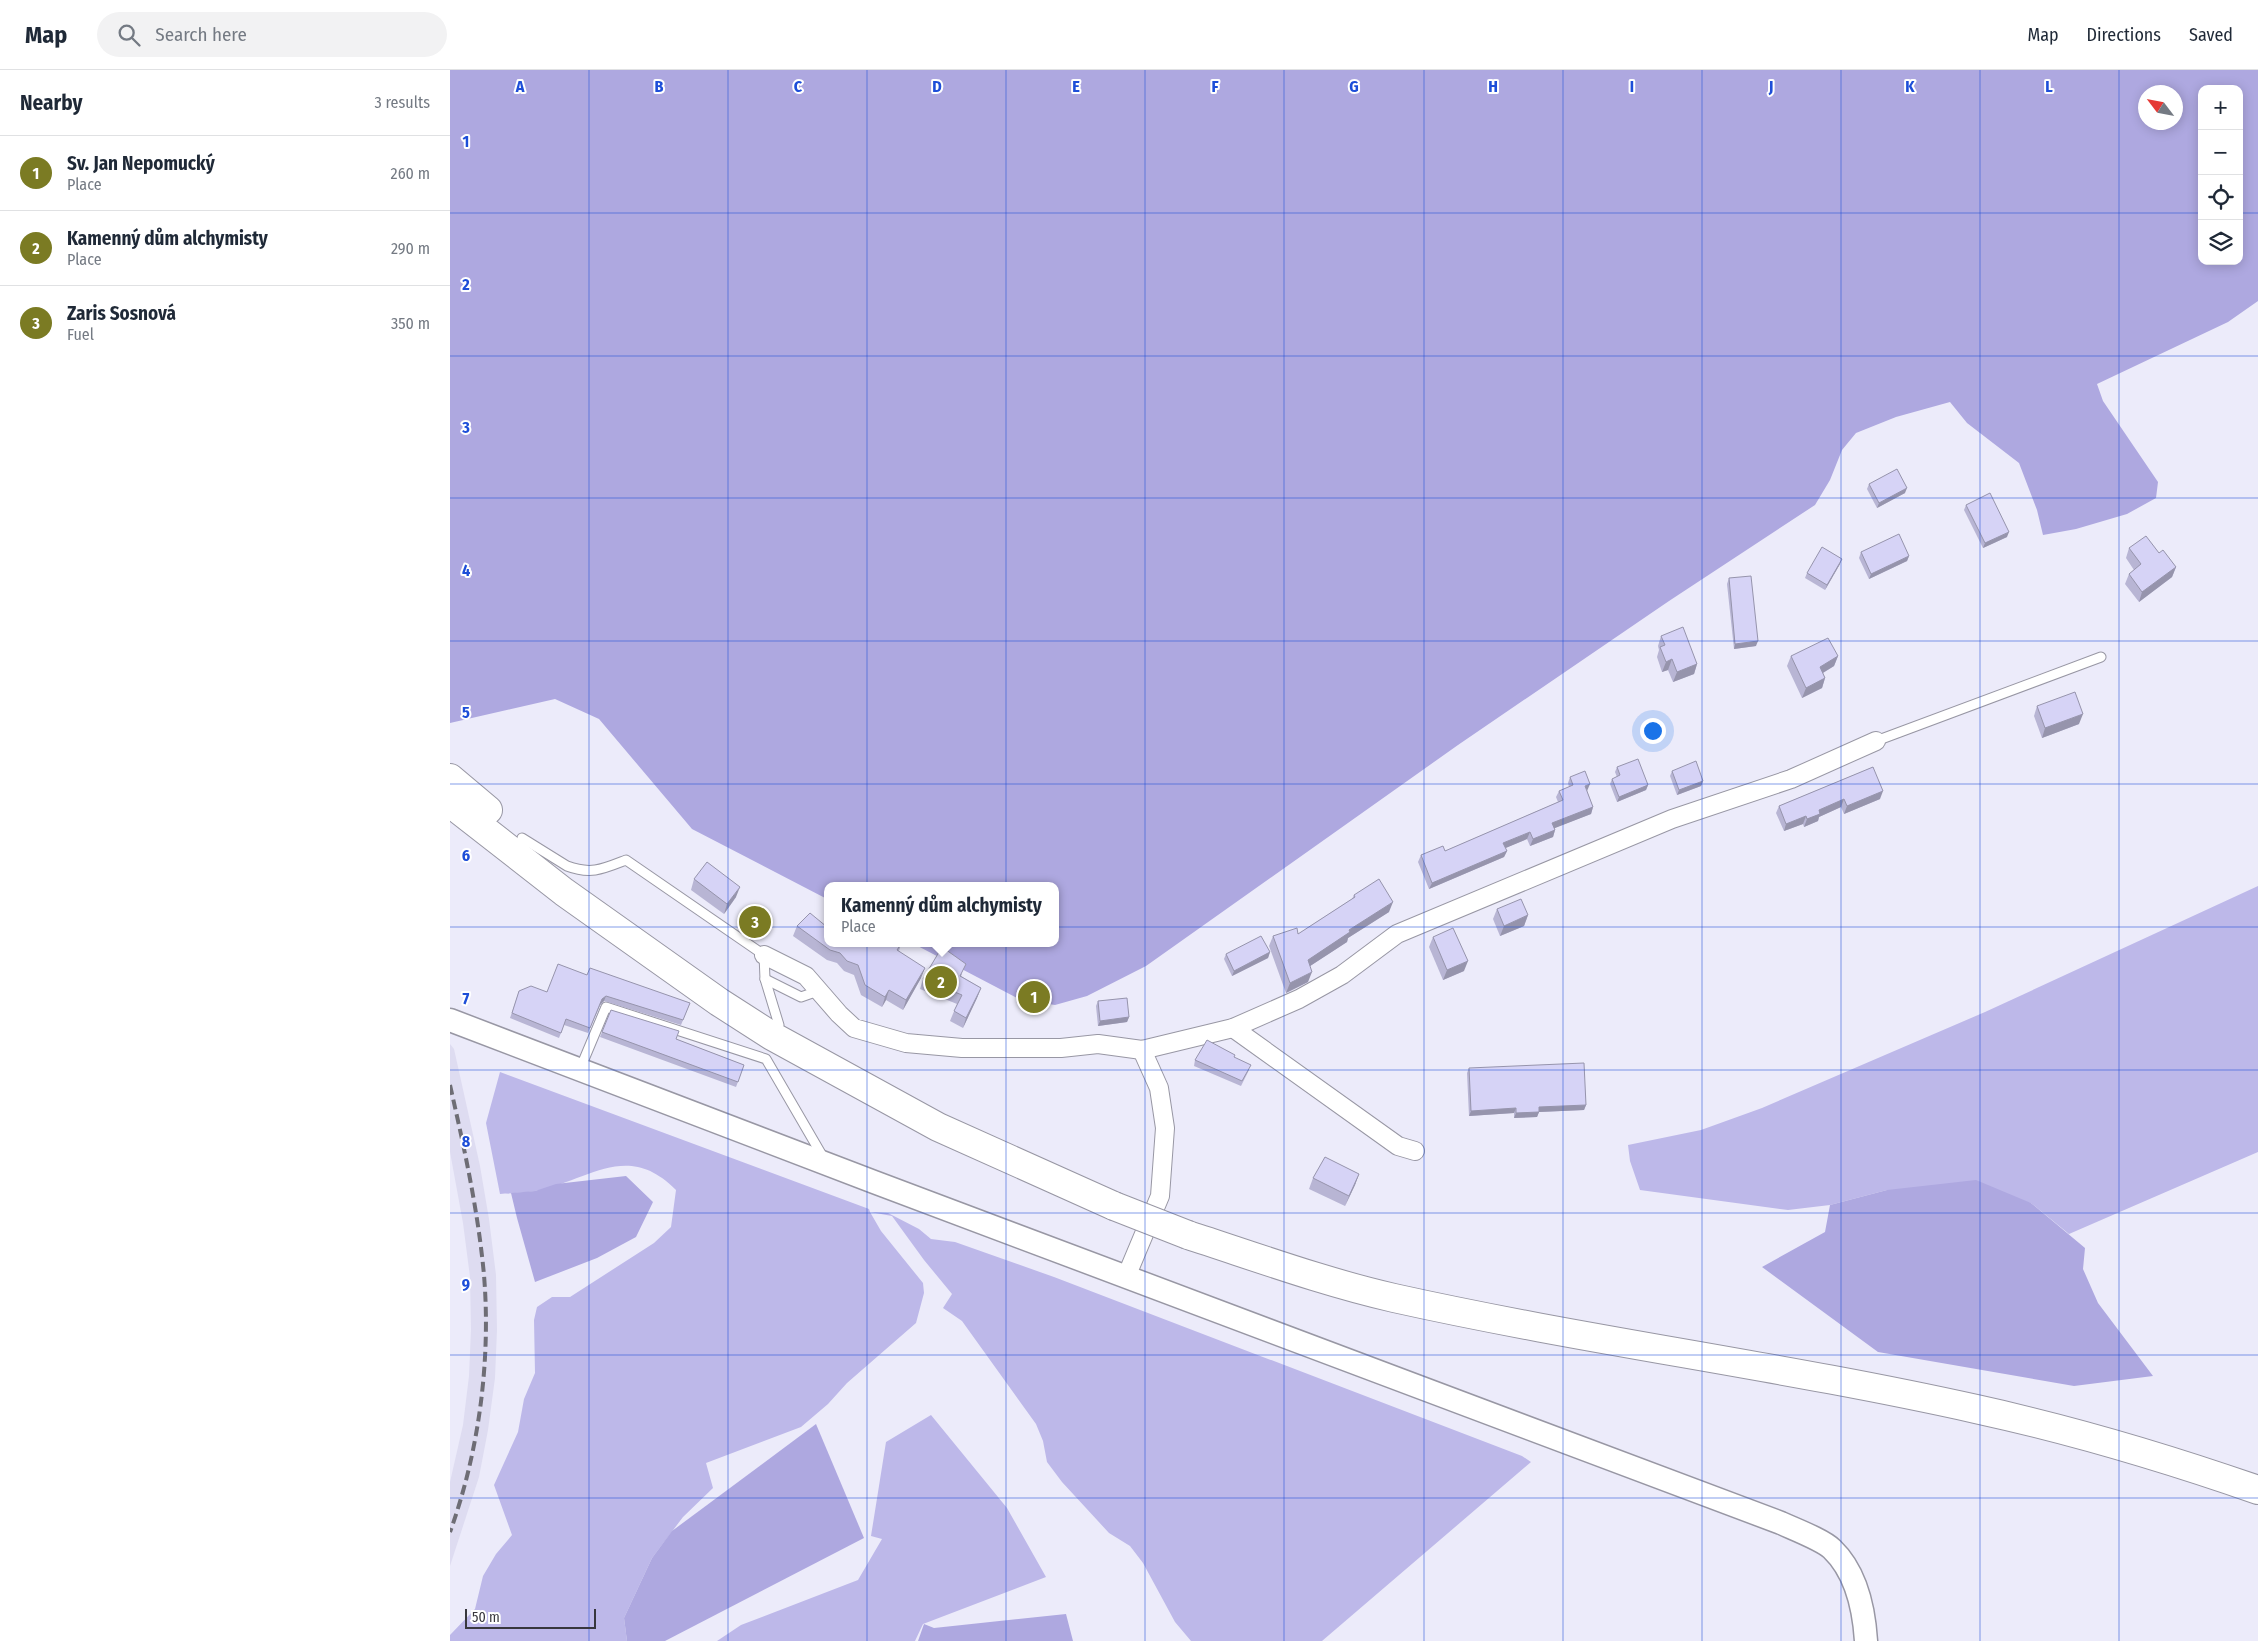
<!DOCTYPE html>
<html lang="en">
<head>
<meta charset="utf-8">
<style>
  body { margin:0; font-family:"Fira Sans Condensed",sans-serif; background:#f2f2f3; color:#1f2937 }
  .controls { position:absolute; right:15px; top:15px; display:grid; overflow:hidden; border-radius:10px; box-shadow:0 2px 12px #0003 }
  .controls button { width:45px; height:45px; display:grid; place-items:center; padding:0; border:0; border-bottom:1px solid #e0e1e3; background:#fff; color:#1f2937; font:25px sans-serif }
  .compass { position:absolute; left:1688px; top:15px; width:45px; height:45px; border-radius:50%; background:#fff; box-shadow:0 2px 12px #0003; rotate:302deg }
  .scale { position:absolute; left:15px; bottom:12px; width:131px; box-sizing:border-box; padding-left:5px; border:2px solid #38373d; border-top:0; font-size:14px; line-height:18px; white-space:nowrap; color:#38373d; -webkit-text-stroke:4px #fff; paint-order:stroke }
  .you { position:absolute; left:1202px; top:660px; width:18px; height:18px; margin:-12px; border:4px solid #fff; border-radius:50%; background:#1a73e8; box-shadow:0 0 0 8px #1a73e833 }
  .badge { display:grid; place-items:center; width:32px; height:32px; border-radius:50%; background:#7b7b23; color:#fff; font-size:16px; font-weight:700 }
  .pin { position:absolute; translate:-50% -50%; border:2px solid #fff; box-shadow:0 1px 5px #0006 }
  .popup { position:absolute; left:374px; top:812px; width:235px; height:65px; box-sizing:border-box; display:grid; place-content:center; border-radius:10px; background:#fff; filter:drop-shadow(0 1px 4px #0005); font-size:16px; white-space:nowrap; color:#747a83 }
  .popup b { font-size:19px; color:#1f2937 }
  .popup::after { content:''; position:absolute; left:50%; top:100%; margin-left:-10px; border:10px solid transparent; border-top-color:#fff }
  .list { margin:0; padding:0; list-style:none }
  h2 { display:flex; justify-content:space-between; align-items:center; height:65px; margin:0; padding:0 20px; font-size:21px }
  h2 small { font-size:16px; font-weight:400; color:#747a83 }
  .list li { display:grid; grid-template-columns:32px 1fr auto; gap:15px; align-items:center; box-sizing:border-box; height:75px; padding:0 20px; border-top:1px solid #e0e1e3 }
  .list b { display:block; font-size:19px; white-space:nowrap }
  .list p { margin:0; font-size:16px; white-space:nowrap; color:#747a83 }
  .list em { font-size:16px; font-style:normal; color:#747a83 }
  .icon { flex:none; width:28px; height:28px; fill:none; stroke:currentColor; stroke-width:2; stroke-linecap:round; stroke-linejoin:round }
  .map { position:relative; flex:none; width:1808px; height:1571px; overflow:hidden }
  header { display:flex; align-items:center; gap:30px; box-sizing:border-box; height:70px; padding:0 25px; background:#fff; border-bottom:1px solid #e0e1e3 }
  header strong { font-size:24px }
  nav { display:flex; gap:28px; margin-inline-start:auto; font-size:18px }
  .search { width:350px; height:45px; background:#f2f2f3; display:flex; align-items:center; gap:12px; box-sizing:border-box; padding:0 18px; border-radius:28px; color:#747a83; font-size:19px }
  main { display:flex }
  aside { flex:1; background:#fff }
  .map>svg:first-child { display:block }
</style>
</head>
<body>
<header>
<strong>Map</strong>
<div class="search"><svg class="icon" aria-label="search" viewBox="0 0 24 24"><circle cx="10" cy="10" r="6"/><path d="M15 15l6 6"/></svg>Search here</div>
<nav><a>Map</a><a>Directions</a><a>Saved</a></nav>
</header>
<main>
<aside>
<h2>Nearby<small>3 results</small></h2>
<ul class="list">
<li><span class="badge">1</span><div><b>Sv. Jan Nepomucký</b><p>Place</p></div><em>260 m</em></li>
<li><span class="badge">2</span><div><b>Kamenný dům alchymisty</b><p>Place</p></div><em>290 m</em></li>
<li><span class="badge">3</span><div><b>Zaris Sosnová</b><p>Fuel</p></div><em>350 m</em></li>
</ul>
</aside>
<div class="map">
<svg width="1808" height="1571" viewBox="0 0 1808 1571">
  <rect width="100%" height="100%" fill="#ecebfa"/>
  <!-- built -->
  <polygon fill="#dedcf1" points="0,974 4,979 30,1096 39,1149 46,1205 47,1260 45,1308 38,1360 29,1407 0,1496 0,1412 13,1355 19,1306 21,1259 20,1207 13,1153 0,1082"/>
  <!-- green -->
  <g fill="#bdb8e9">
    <polygon points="1808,816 1808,1082 1619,1164 1581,1133 1437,1120 1380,1135 1338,1140 1190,1120 1180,1091 1178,1075 1251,1060 1312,1038 1535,942"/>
    <path d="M50,1002L419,1139L420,1142L438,1143L469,1159L481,1169L505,1172L604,1207L1072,1386L1081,1392L872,1571H741L725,1552L693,1493L680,1476L659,1463L612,1412L597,1392L593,1371L586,1354L512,1251L493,1238L502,1224L474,1190L442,1146L420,1142L431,1161L473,1213L474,1223L466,1253L397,1313L378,1334L351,1357L256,1393L263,1418L233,1447L202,1488L174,1548L177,1571H0V1565L25,1539L33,1506L46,1484L62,1465L44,1415L68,1362L74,1329L85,1303L84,1250L87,1237L102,1227H120L204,1173L221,1157L226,1120C177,1070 139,1111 85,1121C74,1123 62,1123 50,1124L36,1053Z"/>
    <polygon points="481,1345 557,1438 596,1507 473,1554 465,1571 267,1571 291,1555 408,1510 432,1469 421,1466 436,1372"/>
  </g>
  <!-- forest -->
  <g fill="#aea8e0" fill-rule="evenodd">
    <path d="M0,0H1808V231L1778,252L1647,314L1653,331L1708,412L1706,428L1677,444L1626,459L1593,465L1587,440L1569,393L1517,353L1500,332L1446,347L1406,363L1392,380L1380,410L1365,435L1219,531L1008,675L696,896L637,926L605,935L571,930L462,873H605V816H377V829L242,759L149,649L105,629L0,653ZM1752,19H1789V191H1752ZM1696,22H1726V52H1696Z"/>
    <polygon points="176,1106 203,1132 186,1167 147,1188 85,1212 67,1148 61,1123 85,1121 106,1114"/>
    <polygon points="1526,1110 1581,1133 1635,1178 1633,1199 1648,1233 1703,1306 1624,1316 1428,1282 1312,1197 1375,1162 1380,1135 1437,1120"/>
    <polygon points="366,1354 414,1468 215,1571 177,1571 174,1548 202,1488 222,1461"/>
    <polygon points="616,1544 623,1571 468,1571 474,1554 484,1558"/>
  </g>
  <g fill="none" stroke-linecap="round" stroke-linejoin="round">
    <!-- service casing -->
    <g stroke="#9897a4" stroke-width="11">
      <g id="service">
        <polyline points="1426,671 1651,587"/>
        <path d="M72,768L117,796C141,805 153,799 176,790L314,885L315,909L329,955"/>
        <polyline points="315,909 351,927 368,921"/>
        <polyline points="130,999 156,937 316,989 373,1087"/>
      </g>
    </g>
    <!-- minor casing -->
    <g stroke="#9897a4" stroke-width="20">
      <g id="minor">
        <polyline points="314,885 356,906 389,944 404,958 456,973 512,978 611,978 648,974 692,980 783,958 849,929 892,905 947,864 1222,749 1341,709 1426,671"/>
        <polyline points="783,958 948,1076 965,1081"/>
        <polyline points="676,1207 710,1126 715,1058 709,1018 692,980"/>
      </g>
    </g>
    <!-- tertiary casing -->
    <g stroke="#9897a4" stroke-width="25">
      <path id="tertiary" d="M0,950L424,1112L1331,1453C1344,1459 1373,1470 1382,1479C1406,1502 1414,1539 1416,1571"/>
    </g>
    <!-- primary casing -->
    <g stroke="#9897a4" stroke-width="30">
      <g id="primary">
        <polyline points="0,708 38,740"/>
        <polyline points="0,733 114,822 269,932 322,966 488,1057 664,1136"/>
        <path d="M738,1165C806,1187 874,1212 944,1228C1137,1271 1333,1296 1526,1339C1622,1360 1716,1388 1808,1420"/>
      </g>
    </g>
    <!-- service -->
    <use href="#service" stroke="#fff" stroke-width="9"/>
    <!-- minor -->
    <use href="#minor" stroke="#fff" stroke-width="18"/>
    <!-- tertiary -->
    <use href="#tertiary" stroke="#fff" stroke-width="22"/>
    <!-- primary -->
    <use href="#primary" stroke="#fff" stroke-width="28"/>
    <!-- rail -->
    <path stroke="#6e6d75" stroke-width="4" stroke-dasharray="10 5" stroke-linecap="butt" d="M0,1015C14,1077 28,1140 34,1205C41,1290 29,1382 0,1462"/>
    <!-- primary-bridge casing -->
    <g stroke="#9897a4" stroke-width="30" stroke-linecap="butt">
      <polyline id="primary-bridge" points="664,1136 738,1165"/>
    </g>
    <!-- primary-bridge -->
    <use href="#primary-bridge" stroke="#fff" stroke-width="28"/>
  </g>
  <!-- wall -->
  <g fill="#b8b5d4">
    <polygon points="1419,414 1455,423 1427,438 1417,419"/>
    <polygon points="1516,435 1557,467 1533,478 1514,440"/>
    <polygon points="1679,478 1709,483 1726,497 1722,507 1689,532 1675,514 1679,504 1684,500 1676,488"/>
    <polygon points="1411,482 1459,486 1457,491 1419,509 1409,488"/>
    <polygon points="1390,494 1375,520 1355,508 1357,503"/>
    <polygon points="1279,508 1306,576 1284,579 1277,514"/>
    <polygon points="1211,566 1247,594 1244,604 1223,612 1218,600 1212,602 1207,587 1209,580 1208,576"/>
    <polygon points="1341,586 1388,586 1384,596 1373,603 1375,608 1372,618 1352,628 1337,596"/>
    <polygon points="1587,636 1629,654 1592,668 1584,646"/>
    <polygon points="1167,697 1198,715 1196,720 1167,732 1160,714 1162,709 1167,707 1165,702"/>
    <polygon points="1423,697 1430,729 1394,744 1391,737 1369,747 1368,751 1354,757 1353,754 1334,761 1326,743 1329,736"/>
    <polygon points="1222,701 1253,711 1251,716 1227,725 1220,706"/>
    <polygon points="1120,707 1137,721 1143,737 1141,744 1104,758 1105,760 1103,767 1080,776 1077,769 1055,778 1057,781 1054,787 979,819 968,792 971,785 995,781 1108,732 1106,727 1109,721 1119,717 1118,713"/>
    <polygon points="244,809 286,827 274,844 241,820"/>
    <polygon points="904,825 939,842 898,868 897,872 860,896 858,912 836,923 819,876 823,866 848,864 902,829"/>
    <polygon points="1047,839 1078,845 1074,856 1050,866 1043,849"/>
    <polygon points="347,856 377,873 451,874 449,881 471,908 453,940 436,930 432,937 411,925 404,905 394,901 387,893 377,890 343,866"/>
    <polygon points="983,867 1014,901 993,910 979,877"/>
    <polygon points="820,882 818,888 782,906 774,889 776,884"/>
    <polygon points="512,904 511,906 531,918 527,928 513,958 500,951 507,934 470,919 473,909"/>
    <polygon points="137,905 240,933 231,955 154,931 150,935 138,963 114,955 109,968 60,948 69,921 97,922"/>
    <polygon points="648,931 679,947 677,952 648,956 646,936"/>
    <polygon points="161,940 226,969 294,995 286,1017 150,967"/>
    <polygon points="784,987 799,1000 791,1016 744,996 745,990"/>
    <polygon points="1019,998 1136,1035 1134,1040 1089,1042 1087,1047 1064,1048 1064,1043 1019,1046 1017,1003"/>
    <polygon points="909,1104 905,1115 895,1136 859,1119 863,1108"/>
  </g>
  <!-- shaded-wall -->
  <g fill="#9694ac">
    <polygon points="1457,418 1455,423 1427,438 1429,433"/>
    <polygon points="1559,462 1557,467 1533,478 1535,473"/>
    <polygon points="1459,486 1457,491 1419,509 1421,504"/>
    <polygon points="1392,489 1390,494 1375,520 1377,515"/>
    <polygon points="1726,497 1722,507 1689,532 1692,522"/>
    <polygon points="1308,571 1306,576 1284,579 1285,574"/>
    <polygon points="1388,586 1384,596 1366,607 1370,597"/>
    <polygon points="1222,589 1218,600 1212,602 1216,592"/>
    <polygon points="1247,594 1244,604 1223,612 1227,602"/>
    <polygon points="1375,608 1372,618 1352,628 1356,618"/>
    <polygon points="1633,644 1629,654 1592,668 1595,658"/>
    <polygon points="1253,711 1251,716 1227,725 1229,720"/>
    <polygon points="1140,714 1137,721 1135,716"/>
    <polygon points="1198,715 1196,720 1167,732 1169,727"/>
    <polygon points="1433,721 1430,729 1394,744 1397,736"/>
    <polygon points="1394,729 1391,737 1369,747 1368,751 1354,757 1357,749 1369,740"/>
    <polygon points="1143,737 1141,744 1100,760 1102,753"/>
    <polygon points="1356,746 1353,754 1334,761 1336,754"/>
    <polygon points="1105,760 1103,767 1080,776 1083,769"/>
    <polygon points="1080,762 1077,769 1051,780 1053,773"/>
    <polygon points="1057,781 1054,787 979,819 982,813"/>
    <polygon points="290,817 286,827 274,844 277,834"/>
    <polygon points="943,832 939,842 898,868 897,872 854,900 858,890 899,860"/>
    <polygon points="1078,845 1074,856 1050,866 1054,856"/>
    <polygon points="820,882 818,888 782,906 784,901"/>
    <polygon points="1018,891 1014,901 993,910 997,900"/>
    <polygon points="475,898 471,908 453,940 456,930"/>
    <polygon points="862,902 858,912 836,923 840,913"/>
    <polygon points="531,918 527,928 513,958 516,948"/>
    <polygon points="439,920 436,930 432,937 435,927"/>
    <polygon points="156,926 154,931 150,935 138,963 152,929"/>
    <polygon points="679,947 677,952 648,956 650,951"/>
    <polygon points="1136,1035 1134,1040 1089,1042 1087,1047 1064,1048 1066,1043 1089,1037"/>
    <polygon points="1066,1038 1064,1043 1019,1046 1021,1041"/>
    <polygon points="909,1104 905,1115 895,1136 899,1126"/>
  </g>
  <!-- building -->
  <g fill="#d6d3f6" stroke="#9694ac">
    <polygon points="1447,399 1457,418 1429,433 1419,414"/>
    <polygon points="1540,423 1559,462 1535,473 1516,435"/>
    <polygon points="1449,464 1459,486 1421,504 1411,482"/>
    <polygon points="1696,466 1709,483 1713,480 1726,497 1692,522 1679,504 1691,494 1679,478"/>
    <polygon points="1372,477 1392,489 1377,515 1357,503"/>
    <polygon points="1301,506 1308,571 1285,574 1279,508"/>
    <polygon points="1233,557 1247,594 1227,602 1222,589 1216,592 1210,577 1215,575 1211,566"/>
    <polygon points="1378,568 1388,586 1370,597 1375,608 1356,618 1341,586"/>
    <polygon points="1625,622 1633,644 1595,658 1587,636"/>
    <polygon points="1188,689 1198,715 1169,727 1162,709 1170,705 1167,697"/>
    <polygon points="1246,691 1253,711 1229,720 1222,701"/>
    <polygon points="1423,697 1433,721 1397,736 1394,729 1369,740 1370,744 1357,749 1356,746 1336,754 1329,736"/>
    <polygon points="1135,701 1140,714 1135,716 1143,737 1102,753 1105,760 1083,769 1080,762 1053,773 1057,781 982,813 971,785 993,776 995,781 1113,730 1109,721 1123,715 1120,707"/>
    <polygon points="257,792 290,817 277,834 244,809"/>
    <polygon points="929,809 943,832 899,860 900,862 858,890 862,902 840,913 823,866 847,858 848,864 905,827 904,825"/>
    <polygon points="1071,829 1078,845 1054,856 1047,839"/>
    <polygon points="360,843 377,857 377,873 451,874 447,880 475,898 456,930 439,920 435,927 415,915 408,895 397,891 390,883 380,880 347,856"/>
    <polygon points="1003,858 1018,891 997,900 983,867"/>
    <polygon points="811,866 820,882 784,901 776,884"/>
    <polygon points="492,877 516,894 510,906 531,918 516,948 504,941 512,925 473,909"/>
    <polygon points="108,894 137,905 140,898 240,933 233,950 156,926 152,929 140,958 116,949 111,963 62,943 69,921 81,916 97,922"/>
    <polygon points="677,928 679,947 650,951 648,931"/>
    <polygon points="161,940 229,961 226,969 294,995 288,1012 152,962"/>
    <polygon points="757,970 785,985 784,987 801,995 792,1011 745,990"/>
    <polygon points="1134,993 1136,1035 1089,1037 1089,1042 1066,1043 1066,1038 1021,1041 1019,998"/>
    <polygon points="875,1087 909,1104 899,1126 863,1108"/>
  </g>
  <!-- grid -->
  <path fill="none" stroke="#1d4ed8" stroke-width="1" stroke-opacity="0.55" d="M139,0V1571M278,0V1571M417,0V1571M556,0V1571M695,0V1571M834,0V1571M974,0V1571M1113,0V1571M1252,0V1571M1391,0V1571M1530,0V1571M1669,0V1571M0,143H1752M1789,143H1808M0,286H1808M0,428H1808M0,571H1808M0,714H1808M0,857H1808M0,1000H1808M0,1143H1808M0,1285H1808M0,1428H1808"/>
  <g font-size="16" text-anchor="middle" font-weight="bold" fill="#1d4ed8" stroke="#fff" stroke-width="4" stroke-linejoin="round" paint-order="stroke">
    <text x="70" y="22">A</text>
    <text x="209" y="22">B</text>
    <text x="348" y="22">C</text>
    <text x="487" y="22">D</text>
    <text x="626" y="22">E</text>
    <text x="765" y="22">F</text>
    <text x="904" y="22">G</text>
    <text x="1043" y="22">H</text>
    <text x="1182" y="22">I</text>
    <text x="1321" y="22">J</text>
    <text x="1460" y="22">K</text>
    <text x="1599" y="22">L</text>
    <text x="16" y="77">1</text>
    <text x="16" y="220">2</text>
    <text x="16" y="363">3</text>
    <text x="16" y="506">4</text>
    <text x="16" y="648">5</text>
    <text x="16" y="791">6</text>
    <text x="16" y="934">7</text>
    <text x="16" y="1077">8</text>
    <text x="16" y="1220">9</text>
  </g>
</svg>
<div class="controls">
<button>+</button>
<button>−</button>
<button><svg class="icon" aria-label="locate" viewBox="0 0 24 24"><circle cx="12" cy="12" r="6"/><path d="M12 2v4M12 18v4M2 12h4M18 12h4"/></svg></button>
<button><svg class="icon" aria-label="layers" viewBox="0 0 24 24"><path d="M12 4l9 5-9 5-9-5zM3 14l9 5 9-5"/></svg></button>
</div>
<svg class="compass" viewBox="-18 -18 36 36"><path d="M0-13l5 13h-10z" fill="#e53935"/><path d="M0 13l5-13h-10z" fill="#747a83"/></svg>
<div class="scale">50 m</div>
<div class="you"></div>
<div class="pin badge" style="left:584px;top:927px">1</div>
<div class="pin badge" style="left:491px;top:912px">2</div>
<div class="popup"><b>Kamenný dům alchymisty</b>Place</div>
<div class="pin badge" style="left:305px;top:852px">3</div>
</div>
</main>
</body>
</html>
